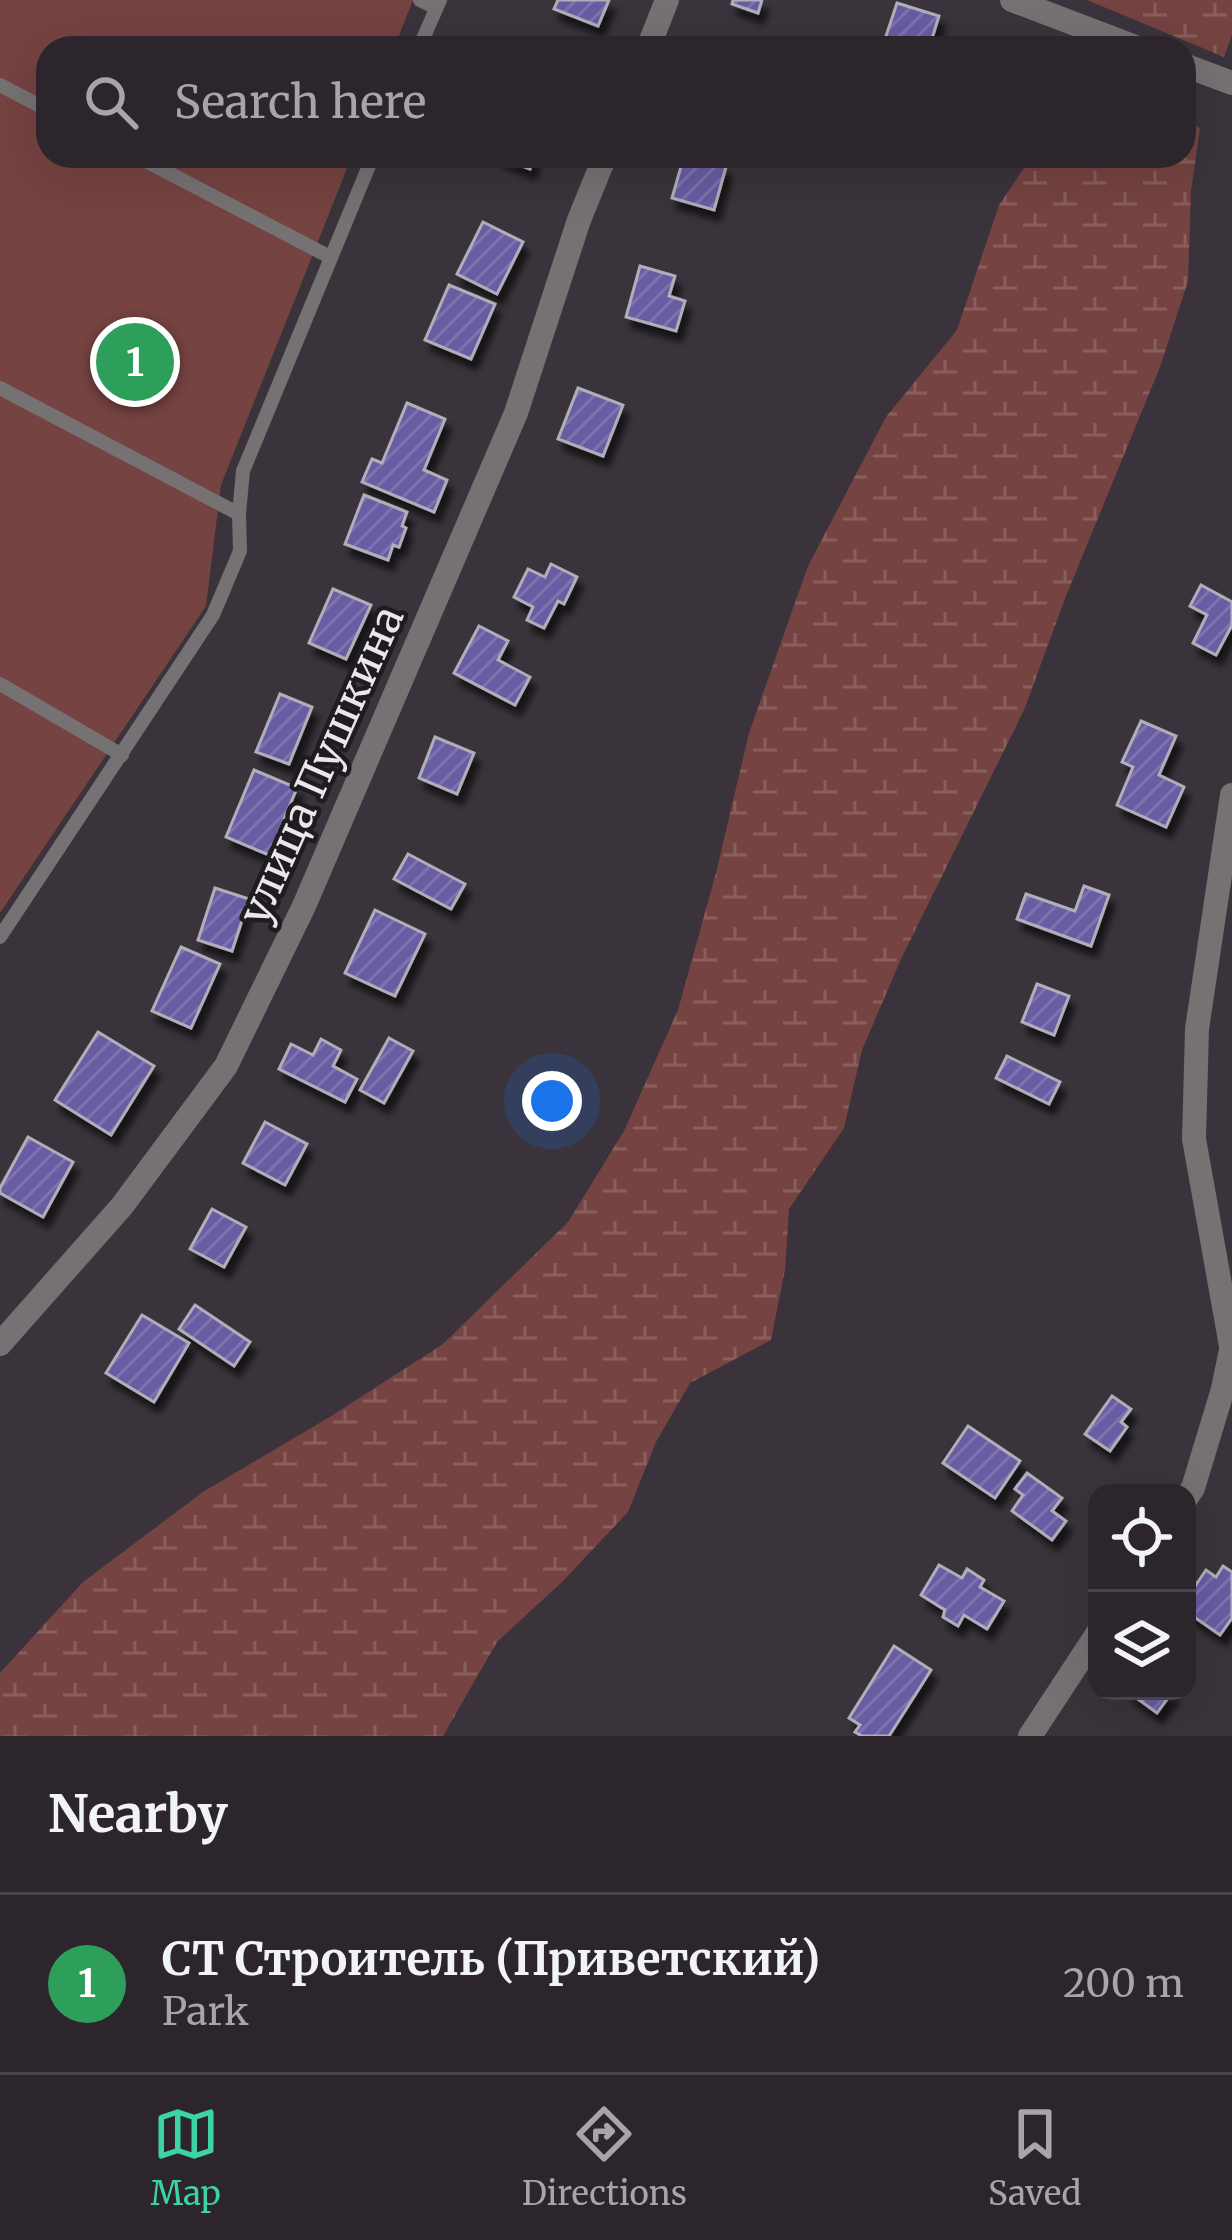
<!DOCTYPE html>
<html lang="en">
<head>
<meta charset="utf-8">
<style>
  body { margin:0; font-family:Merriweather,serif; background:#383238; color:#f1f3f6 }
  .controls { position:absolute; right:36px; bottom:36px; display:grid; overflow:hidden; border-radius:24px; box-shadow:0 12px 48px #0002 }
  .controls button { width:108px; height:108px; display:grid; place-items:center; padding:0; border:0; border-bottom:3px solid #484348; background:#2c262c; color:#f1f3f6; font:60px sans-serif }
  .you { position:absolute; left:552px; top:1101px; width:42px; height:42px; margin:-30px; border:9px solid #fff; border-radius:50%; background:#1a73e8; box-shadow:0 0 0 18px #1a73e833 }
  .badge { display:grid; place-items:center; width:78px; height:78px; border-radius:50%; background:#3cd4a4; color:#fff; font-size:39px; font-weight:700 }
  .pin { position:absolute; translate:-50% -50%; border:6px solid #fff; box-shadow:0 3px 12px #0006 }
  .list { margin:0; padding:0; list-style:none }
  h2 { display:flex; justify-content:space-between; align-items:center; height:156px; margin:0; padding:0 48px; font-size:51px }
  h2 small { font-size:39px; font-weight:400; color:#a6a5a9 }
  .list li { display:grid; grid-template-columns:78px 1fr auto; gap:36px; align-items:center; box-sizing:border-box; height:180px; padding:0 48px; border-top:3px solid #484348 }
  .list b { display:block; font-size:45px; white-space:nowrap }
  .list p { margin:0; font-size:39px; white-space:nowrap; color:#a6a5a9 }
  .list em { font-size:39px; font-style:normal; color:#a6a5a9 }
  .icon { flex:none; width:66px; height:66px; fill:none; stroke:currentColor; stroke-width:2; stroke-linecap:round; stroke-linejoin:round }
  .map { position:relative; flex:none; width:1232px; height:1736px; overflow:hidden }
  .search { position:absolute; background:#2c262c; box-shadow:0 12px 48px #0002; left:36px; right:36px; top:36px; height:132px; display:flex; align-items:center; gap:30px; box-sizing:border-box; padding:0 42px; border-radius:36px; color:#a6a5a9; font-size:45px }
  .sheet { height:336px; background:#2c262c }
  nav { display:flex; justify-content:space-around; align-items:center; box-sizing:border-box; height:168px; border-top:3px solid #484348; background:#2c262c; font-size:33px; color:#a6a5a9 }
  nav a { display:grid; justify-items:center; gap:6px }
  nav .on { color:#3cd4a4 }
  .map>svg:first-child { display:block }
</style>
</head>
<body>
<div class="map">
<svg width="1232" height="1736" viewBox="0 0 1232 1736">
  <defs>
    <pattern id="wetland-marsh" width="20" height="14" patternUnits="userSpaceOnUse" patternTransform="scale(3)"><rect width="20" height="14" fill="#754341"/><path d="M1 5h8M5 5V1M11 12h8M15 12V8" fill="none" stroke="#895e5d"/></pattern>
    <pattern id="building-hatch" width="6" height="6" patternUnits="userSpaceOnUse" patternTransform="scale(3)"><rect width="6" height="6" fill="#685ba2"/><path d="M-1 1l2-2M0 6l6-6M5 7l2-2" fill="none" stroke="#7e73af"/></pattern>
    <filter id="shadow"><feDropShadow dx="5.5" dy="10" stdDeviation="3" flood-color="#0009"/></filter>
  </defs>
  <rect width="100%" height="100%" fill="#3a333b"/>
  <!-- wetland -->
  <g fill="url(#wetland-marsh)">
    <polygon points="1087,0 1232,0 1232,35 1224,57"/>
    <polygon points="1184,121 1200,128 1191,191 1188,281 1160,367 1066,596 1024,710 901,959 862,1050 844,1128 789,1209 785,1270 771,1340 690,1383 656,1442 628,1512 561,1583 497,1642 443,1736 0,1736 0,1673 83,1582 203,1492 333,1415 443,1344 568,1222 624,1131 678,1010 716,873 749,733 808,566 886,417 957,330 999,205 1032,156 1184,156"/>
  </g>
  <!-- garden -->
  <polygon fill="#754341" points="0,0 413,0 394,48 48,48 48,156 352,156 221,485 206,606 0,913"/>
  <!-- building -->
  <g fill="url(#building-hatch)" stroke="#afaeb9" stroke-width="3" filter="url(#shadow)">
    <polygon points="558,0 609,0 598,26 554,9"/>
    <polygon points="733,0 762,0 758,13 732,4"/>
    <polygon points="897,3 939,16 929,48 882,48"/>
    <polygon points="496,156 534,156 530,169"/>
    <polygon points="684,156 726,167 714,210 672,198"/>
    <polygon points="483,222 523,242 497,294 457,274"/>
    <polygon points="640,266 675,276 669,296 685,301 676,331 626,317"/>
    <polygon points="449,285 495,304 471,359 425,340"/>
    <polygon points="578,388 623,405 603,456 558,439"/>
    <polygon points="407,403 445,419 424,470 447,480 434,512 362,482 372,459 382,463"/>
    <polygon points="364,495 407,512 402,526 406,528 399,547 393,545 388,560 345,544"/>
    <polygon points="551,564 577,577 564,604 558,601 544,628 527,620 533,607 514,597 528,569 545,577"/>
    <polygon points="1201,585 1232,602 1232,625 1216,655 1193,643 1207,615 1190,606"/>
    <polygon points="333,589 371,605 346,659 309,643"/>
    <polygon points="479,626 508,641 498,660 530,677 515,705 454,673"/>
    <polygon points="280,694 312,707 289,764 256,752"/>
    <polygon points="1141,721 1176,736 1159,775 1184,787 1166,827 1117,805 1133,767 1122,762"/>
    <polygon points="435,737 474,753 457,794 419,778"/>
    <polygon points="254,770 297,788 269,855 226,837"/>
    <polygon points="408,854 465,884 451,909 394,879"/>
    <polygon points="1084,886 1109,895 1091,946 1017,919 1026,894 1075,911"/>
    <polygon points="215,888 249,899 232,951 198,940"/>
    <polygon points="375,910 425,934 395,996 345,973"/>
    <polygon points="181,947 220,964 191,1028 152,1011"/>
    <polygon points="1037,984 1069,996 1054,1035 1022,1022"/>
    <polygon points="98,1032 154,1066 111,1135 55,1100"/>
    <polygon points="389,1038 413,1051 384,1103 360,1090"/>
    <polygon points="321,1039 341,1050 333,1066 357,1079 345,1102 279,1069 291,1044 313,1055"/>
    <polygon points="1007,1056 1060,1082 1049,1104 996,1078"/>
    <polygon points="265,1122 307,1144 285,1185 243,1163"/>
    <polygon points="28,1137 73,1162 43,1217 0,1193 0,1188"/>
    <polygon points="212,1209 246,1227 224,1267 190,1249"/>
    <polygon points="195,1305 250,1342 234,1366 179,1329"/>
    <polygon points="142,1315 189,1343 154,1402 106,1373"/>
    <polygon points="1112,1396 1131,1409 1121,1422 1127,1427 1110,1451 1085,1434"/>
    <polygon points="968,1426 1020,1461 995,1498 943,1463"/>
    <polygon points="1027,1473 1062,1498 1052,1511 1066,1521 1052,1540 1012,1511 1023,1495 1015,1489"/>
    <polygon points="939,1565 962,1578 967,1569 984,1580 980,1587 1004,1601 987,1629 964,1615 958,1626 943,1617 945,1610 921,1595"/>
    <polygon points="1223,1566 1232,1572 1232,1618 1220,1635 1187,1612 1187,1598 1206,1570 1216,1577"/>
    <polygon points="894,1646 931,1670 889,1736 862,1736 855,1732 860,1725 849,1718"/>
    <polygon points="1127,1691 1173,1691 1157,1713"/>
  </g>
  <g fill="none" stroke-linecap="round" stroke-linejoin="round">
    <!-- lane -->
    <g stroke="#767173" stroke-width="14">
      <polyline points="420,0 436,8"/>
      <polyline points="419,48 440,0"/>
      <polyline points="0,85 48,110"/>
      <polyline points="136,156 330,257"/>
      <polyline points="0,388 239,514"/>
      <polyline points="0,684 122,755"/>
      <polyline points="0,937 213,615 240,551 239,514 243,471 373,156"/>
    </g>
    <!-- street -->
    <g stroke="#767173" stroke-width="24">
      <polyline points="1012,0 1138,48"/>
      <polyline points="648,48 667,0"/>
      <polyline points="1184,65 1232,83"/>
      <polyline points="0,1344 122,1206 226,1066 304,906 516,413 579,220 605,156"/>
      <polyline points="1231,1346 1194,1139 1197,1029 1232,795"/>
      <polyline points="1187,1497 1193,1488 1223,1389 1232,1345"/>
      <polyline points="1030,1736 1097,1634"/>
    </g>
  </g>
  <g text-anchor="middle" stroke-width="9" stroke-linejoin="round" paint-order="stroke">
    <!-- street labels -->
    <g font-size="42" fill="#ebe6eb" stroke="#1f1c1f">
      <text transform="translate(321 765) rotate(-66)" y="15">улица Пушкина</text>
    </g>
  </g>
</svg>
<div class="controls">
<button><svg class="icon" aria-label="locate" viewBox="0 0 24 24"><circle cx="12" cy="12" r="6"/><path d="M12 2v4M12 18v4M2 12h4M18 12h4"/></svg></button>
<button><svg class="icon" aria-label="layers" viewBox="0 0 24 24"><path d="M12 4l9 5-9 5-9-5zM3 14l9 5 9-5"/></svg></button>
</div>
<div class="you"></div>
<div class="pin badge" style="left:135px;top:362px;background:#2e9e5b">1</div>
<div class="search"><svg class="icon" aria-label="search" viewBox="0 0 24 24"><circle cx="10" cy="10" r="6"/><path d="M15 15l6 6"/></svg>Search here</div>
</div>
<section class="sheet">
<h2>Nearby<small></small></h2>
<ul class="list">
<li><span class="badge" style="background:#2e9e5b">1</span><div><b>СТ Строитель (Приветский)</b><p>Park</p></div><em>200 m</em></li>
</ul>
</section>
<nav>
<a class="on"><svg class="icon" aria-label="map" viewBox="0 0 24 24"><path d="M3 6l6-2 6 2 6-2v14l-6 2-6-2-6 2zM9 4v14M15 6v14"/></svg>Map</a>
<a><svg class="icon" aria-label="directions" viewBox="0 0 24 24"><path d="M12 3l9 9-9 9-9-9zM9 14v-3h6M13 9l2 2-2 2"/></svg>Directions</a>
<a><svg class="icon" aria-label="saved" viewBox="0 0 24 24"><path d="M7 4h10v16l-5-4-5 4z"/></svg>Saved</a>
</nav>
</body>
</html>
